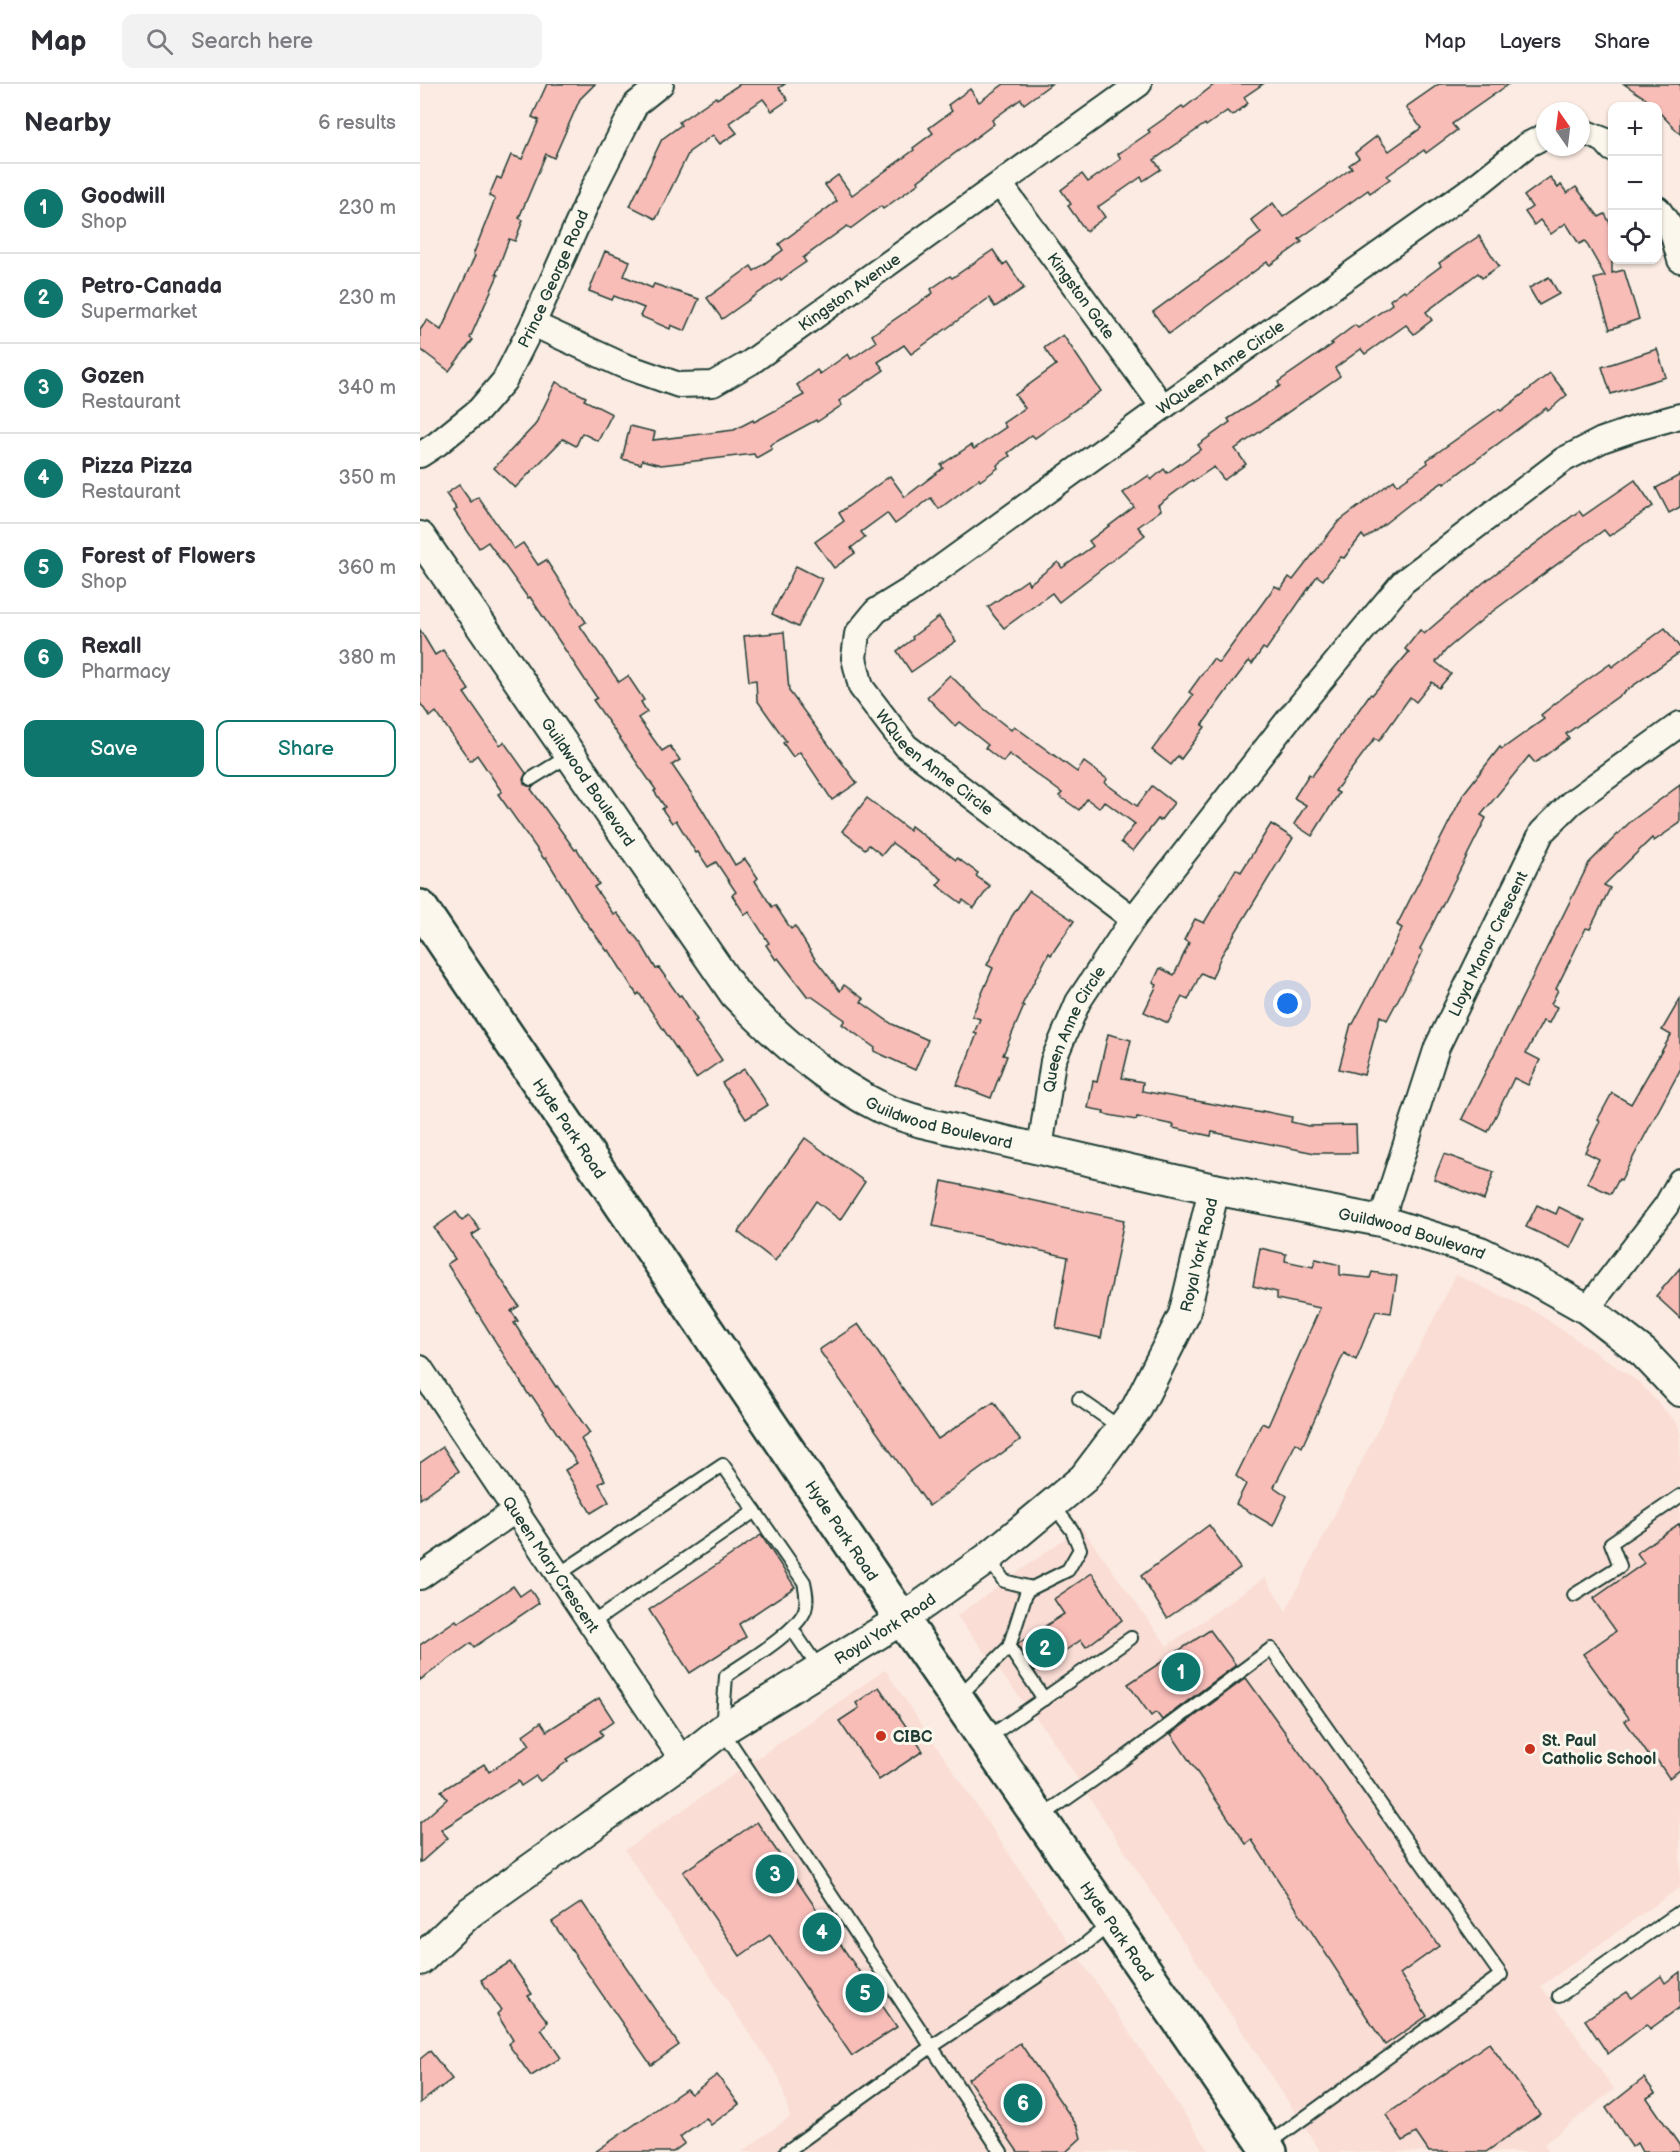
<!DOCTYPE html>
<html lang="en">
<head>
<meta charset="utf-8">
<style>
  body { margin:0; font-family:"Balsamiq Sans",sans-serif; background:#f2f2f3; color:#2b2b33 }
  .controls { position:absolute; right:18px; top:18px; display:grid; overflow:hidden; border-radius:12px; box-shadow:0 2px 4px #0004 }
  .controls button { width:54px; height:54px; display:grid; place-items:center; padding:0; border:0; border-bottom:2px solid #e1e1e2; background:#fff; color:#2b2b33; font:30px sans-serif }
  .compass { position:absolute; left:1116px; top:18px; width:54px; height:54px; border-radius:50%; background:#fff; box-shadow:0 2px 4px #0004; rotate:346deg }
  .you { position:absolute; left:868px; top:920px; width:21px; height:21px; margin:-15px; border:4px solid #fff; border-radius:50%; background:#1a73e8; box-shadow:0 0 0 9px #1a73e833 }
  .badge { display:grid; place-items:center; width:39px; height:39px; border-radius:50%; background:#0f766e; color:#fff; font-size:20px; font-weight:700 }
  .pin { position:absolute; translate:-50% -50%; border:3px solid #fff; box-shadow:0 2px 6px #0006 }
  .list { margin:0; padding:0; list-style:none }
  h2 { display:flex; justify-content:space-between; align-items:center; height:78px; margin:0; padding:0 24px; font-size:26px }
  h2 small { font-size:20px; font-weight:400; color:#7c7c81 }
  .list li { display:grid; grid-template-columns:39px 1fr auto; gap:18px; align-items:center; box-sizing:border-box; height:90px; padding:0 24px; border-top:2px solid #e1e1e2 }
  .list b { display:block; font-size:22px; white-space:nowrap }
  .list p { margin:0; font-size:20px; white-space:nowrap; color:#7c7c81 }
  .list em { font-size:20px; font-style:normal; color:#7c7c81 }
  .actions { display:flex; gap:12px; padding:18px 24px }
  .actions a { flex:1; padding:14px 0; border:2px solid #0f766e; border-radius:12px; text-align:center; font-size:21px; color:#0f766e }
  .actions .main { background:#0f766e; color:#fff }
  .icon { flex:none; width:33px; height:33px; fill:none; stroke:currentColor; stroke-width:2; stroke-linecap:round; stroke-linejoin:round }
  .map { position:relative; flex:none; width:1260px; height:2068px; overflow:hidden }
  header { display:flex; align-items:center; gap:36px; box-sizing:border-box; height:84px; padding:0 30px; background:#fff; border-bottom:2px solid #e1e1e2 }
  header strong { font-size:28px }
  nav { display:flex; gap:33px; margin-inline-start:auto; font-size:21px }
  .search { width:420px; height:54px; background:#f2f2f3; display:flex; align-items:center; gap:15px; box-sizing:border-box; padding:0 21px; border-radius:12px; color:#7c7c81; font-size:22px }
  main { display:flex }
  aside { flex:1; background:#fff }
  .map>svg:first-child { display:block }
</style>
</head>
<body>
<header>
<strong>Map</strong>
<div class="search"><svg class="icon" aria-label="search" viewBox="0 0 24 24"><circle cx="10" cy="10" r="6"/><path d="M15 15l6 6"/></svg>Search here</div>
<nav><a>Map</a><a>Layers</a><a>Share</a></nav>
</header>
<main>
<aside>
<h2>Nearby<small>6 results</small></h2>
<ul class="list">
<li><span class="badge">1</span><div><b>Goodwill</b><p>Shop</p></div><em>230 m</em></li>
<li><span class="badge">2</span><div><b>Petro-Canada</b><p>Supermarket</p></div><em>230 m</em></li>
<li><span class="badge">3</span><div><b>Gozen</b><p>Restaurant</p></div><em>340 m</em></li>
<li><span class="badge">4</span><div><b>Pizza Pizza</b><p>Restaurant</p></div><em>350 m</em></li>
<li><span class="badge">5</span><div><b>Forest of Flowers</b><p>Shop</p></div><em>360 m</em></li>
<li><span class="badge">6</span><div><b>Rexall</b><p>Pharmacy</p></div><em>380 m</em></li>
</ul>
<div class="actions"><a class="main">Save</a><a>Share</a></div>
</aside>
<div class="map">
<svg width="1260" height="2068" viewBox="0 0 1260 2068">
  <rect width="100%" height="100%" fill="#fbebe2"/>
  <filter id="ink" filterUnits="userSpaceOnUse"><feTurbulence type="fractalNoise" baseFrequency=".0167" numOctaves="2"/><feDisplacementMap in="SourceGraphic" scale="12" xChannelSelector="R" yChannelSelector="G"/><feConvolveMatrix kernelMatrix="1 2 1 2 8 2 1 2 1" color-interpolation-filters="sRGB"/></filter>
  <g filter="url(#ink)">
    <!-- built -->
    <g fill="#faddd5">
      <polygon points="1036,1191 1114,1227 1220,1299 1260,1343 1260,1803 1121,1902 1194,2005 1124,2060 1129,2068 901,2068 627,1648 537,1532 661,1443 747,1562 845,1493 866,1527"/>
      <polygon points="465,1586 790,2068 322,2068 370,2033 359,1993 205,1766"/>
    </g>
    <!-- building -->
    <g fill="#f9bdb8" stroke="#1f3d34" stroke-width="1.5">
      <polygon points="127,0 175,0 160,15 134,74 126,70 99,134 103,136 95,157 89,155 76,190 78,191 50,254 53,256 29,287 0,265 0,246 7,236 21,246 55,172 53,171 75,115 69,112 77,93 81,95 91,71 102,75 119,36 112,33"/>
      <polygon points="320,0 365,0 359,4 368,16 352,27 343,15 309,39 317,49 300,60 293,51 269,68 236,135 210,122 242,55 261,41 259,38 296,13 297,15"/>
      <polygon points="584,0 631,0 604,20 601,15 572,36 574,40 498,97 499,99 463,125 461,122 430,145 427,142 383,174 386,178 370,189 361,196 360,194 302,235 287,214 331,182 334,187 363,166 359,160 417,117 405,101 418,91 432,111 494,66 493,64 513,49 509,44 532,27 528,21 550,5 559,18"/>
      <polygon points="795,0 843,0 824,13 828,19 815,30 811,31 807,27 786,42 785,40 734,76 741,85 723,97 721,93 678,123 685,133 666,147 648,122 651,120 641,106 662,90 668,98 701,75 698,70 730,48 728,46 762,22 764,24"/>
      <polygon points="1019,0 1089,0 1032,40 1037,46 1006,69 1004,66 967,92 970,95 950,109 948,106 879,155 882,158 850,181 847,178 749,250 733,228 841,149 831,136 853,119 863,133 932,84 929,81 939,74 935,69 957,52 969,67 1001,44 986,23"/>
      <polygon points="1204,0 1260,0 1260,50 1238,27 1238,22 1234,22 1225,14"/>
      <polygon points="1130,93 1138,104 1141,101 1147,109 1156,103 1179,133 1185,130 1192,143 1192,189 1204,186 1219,235 1190,245 1174,195 1185,192 1165,157 1159,160 1146,139 1131,150 1120,136 1114,141 1105,128 1112,123 1104,112"/>
      <polygon points="1059,152 1079,182 1062,194 1058,189 1006,228 1012,236 994,250 986,241 945,270 941,265 915,284 920,292 815,365 826,380 804,396 794,383 773,397 772,396 738,421 741,426 718,443 725,451 639,518 632,509 584,544 574,532 568,523 607,496 609,500 638,478 642,484 673,462 669,457 714,423 703,409 728,392 731,396 744,385 747,389 781,365 778,361 810,338 808,335 860,302 858,298 913,260 911,259 935,241 938,244 972,220 970,216 984,206 986,208 1021,182 1019,179"/>
      <polygon points="573,166 583,181 587,178 604,204 575,223 569,214 491,270 484,261 458,278 464,286 419,317 422,321 397,338 396,336 350,361 352,365 336,374 334,370 241,381 222,376 221,380 202,375 210,342 235,348 233,356 314,346 333,336 334,338 384,311 377,301 397,286 400,290 428,270 431,275 456,258 452,251 513,209 511,205 530,192 532,194"/>
      <polygon points="185,167 210,177 204,192 232,204 234,200 279,215 265,247 251,241 250,245 220,232 224,224 194,212 192,216 169,207"/>
      <polygon points="1129,193 1139,210 1119,221 1109,204"/>
      <polygon points="643,251 681,307 615,354 612,351 588,369 590,372 577,381 578,384 560,397 559,395 519,425 511,414 475,440 467,429 441,448 445,453 431,464 435,469 414,484 395,458 424,437 419,429 470,392 485,413 523,384 521,381 551,361 554,365 586,343 583,339 605,324 595,311 636,281 624,264"/>
      <polygon points="1237,265 1246,293 1191,310 1182,283"/>
      <polygon points="1130,289 1147,311 1128,327 1126,324 1024,400 1023,398 991,419 945,455 942,451 924,474 921,473 903,496 897,492 846,566 843,564 832,580 829,577 813,598 782,641 785,643 761,675 758,672 751,681 732,666 773,611 769,608 793,575 799,579 855,502 861,505 869,493 873,496 918,438 974,396 977,401 1008,379 1007,376 1079,325 1081,327"/>
      <polygon points="136,298 166,313 164,316 192,330 178,357 162,349 156,362 143,355 95,404 74,384 115,341"/>
      <polygon points="1260,391 1260,423 1249,429 1236,404"/>
      <polygon points="1215,396 1233,422 1189,452 1184,446 1069,530 1027,565 1016,578 1031,590 1019,604 1012,598 996,618 990,613 959,657 955,654 915,707 919,709 892,752 874,740 886,721 874,714 889,690 892,692 903,677 950,610 952,611 989,568 985,565 1000,546 1004,550 1063,499 1159,427 1163,432"/>
      <polygon points="39,401 51,418 58,413 94,465 103,459 118,481 126,476 166,538 160,542 199,598 208,592 224,616 221,618 227,628 218,634 242,667 250,662 260,676 252,681 282,725 315,781 325,775 338,794 335,797 352,823 355,821 371,845 375,842 395,875 420,907 424,901 444,915 441,918 472,940 508,956 495,986 454,967 455,964 422,940 425,936 391,912 388,913 358,874 356,876 346,861 349,859 329,828 325,831 312,811 316,808 296,778 288,783 278,768 276,769 256,736 252,739 242,725 245,723 234,707 236,706 173,616 177,614 110,513 108,514 68,458 59,464 34,427 37,425 26,410"/>
      <polygon points="376,482 402,495 378,543 352,530"/>
      <polygon points="519,533 536,557 491,588 477,567 493,555 492,553"/>
      <polygon points="1245,544 1260,564 1260,568 1146,650 1149,654 1115,679 1109,672 1061,731 1066,734 1000,865 1003,867 994,886 967,936 960,932 944,991 919,985 931,940 933,940 968,873 982,844 977,841 1044,709 1080,663 1082,665 1124,635 1121,631 1146,611 1190,580 1192,583"/>
      <polygon points="0,546 15,571 23,566 49,606 44,609 80,661 84,658 106,689 103,695 104,700 108,702 114,702 111,705 155,766 157,765 179,800 174,803 194,831 197,829 222,861 236,885 239,884 259,912 261,911 277,936 275,937 302,976 276,994 219,909 217,911 189,866 187,867 160,830 126,774 124,775 78,710 82,708 57,671 50,677 16,628 10,633 0,619"/>
      <polygon points="364,548 369,607 437,699 412,716 380,668 373,673 363,659 366,657 337,616 336,596 329,597 324,552"/>
      <polygon points="530,591 563,624 591,646 594,642 657,688 664,678 687,695 685,699 717,722 732,702 754,719 740,737 738,735 713,767 701,758 715,740 684,717 679,724 667,715 659,726 639,712 642,709 589,670 583,678 565,664 568,661 539,638 535,642 507,613"/>
      <polygon points="1260,701 1260,739 1234,757 1232,754 1184,801 1190,804 1170,845 1166,844 1136,905 1138,906 1131,920 1137,923 1129,939 1123,937 1106,969 1120,976 1108,1001 1094,994 1068,1048 1042,1035 1169,779 1210,738"/>
      <polygon points="447,714 489,746 491,742 536,776 537,774 558,789 556,792 570,802 554,824 543,816 541,819 517,801 522,795 472,759 462,771 449,761 445,765 422,747"/>
      <polygon points="851,740 873,754 801,872 792,894 781,889 768,916 762,913 748,939 724,928 737,901 733,899 740,884 754,891 769,859 764,856 775,835 784,839 816,785 821,788"/>
      <polygon points="609,807 654,837 631,871 629,869 602,921 604,922 583,971 587,972 571,1014 537,1001 557,950 554,949 560,935 552,932 573,884 567,881 592,832"/>
      <polygon points="1260,915 1260,986 1201,1096 1199,1095 1191,1110 1167,1099 1179,1075 1165,1068 1180,1037 1178,1035 1192,1009 1211,1020 1251,951 1242,946"/>
      <polygon points="688,950 711,956 702,994 723,998 722,1007 842,1029 842,1027 872,1033 871,1038 888,1042 936,1041 937,1069 895,1069 792,1048 791,1052 753,1044 754,1041 717,1033 716,1036 683,1030 684,1027 668,1024 673,997 677,998"/>
      <polygon points="324,985 348,1021 326,1035 302,999"/>
      <polygon points="385,1054 445,1098 420,1136 396,1117 355,1177 318,1148"/>
      <polygon points="1024,1070 1074,1088 1064,1116 1014,1095"/>
      <polygon points="522,1097 704,1136 681,1254 636,1244 648,1173 513,1142"/>
      <polygon points="1117,1121 1136,1130 1139,1123 1165,1136 1151,1164 1106,1143"/>
      <polygon points="36,1128 42,1136 49,1131 60,1146 52,1151 99,1222 91,1227 98,1237 94,1239 136,1303 137,1302 170,1349 161,1355 185,1396 179,1400 189,1418 171,1429 145,1386 157,1379 112,1312 110,1313 27,1180 35,1175 14,1144"/>
      <polygon points="840,1164 866,1170 865,1177 893,1183 896,1175 920,1181 920,1191 950,1194 952,1188 977,1192 971,1229 956,1227 936,1276 924,1269 882,1363 876,1359 854,1403 867,1412 853,1442 816,1420 826,1400 816,1392 842,1339 848,1342 900,1224 857,1215 857,1208 833,1202"/>
      <polygon points="1260,1184 1260,1234 1236,1212"/>
      <polygon points="438,1240 518,1355 574,1318 600,1356 509,1422 399,1266"/>
      <polygon points="23,1363 39,1387 0,1415 0,1379"/>
      <polygon points="1260,1439 1260,1686 1249,1694 1235,1673 1231,1675 1205,1637 1209,1634 1163,1570 1196,1547 1173,1515 1224,1479 1217,1469"/>
      <polygon points="789,1441 820,1484 747,1534 721,1492"/>
      <polygon points="341,1451 375,1503 319,1540 326,1553 270,1589 229,1526"/>
      <polygon points="672,1489 702,1536 666,1563 661,1556 615,1587 598,1562 599,1559 644,1530 634,1515"/>
      <polygon points="93,1502 100,1512 110,1505 119,1519 54,1563 51,1559 0,1596 0,1561 36,1536 38,1539"/>
      <polygon points="790,1546 816,1581 742,1636 736,1628 731,1632 708,1600"/>
      <polygon points="826,1594 1019,1862 980,1890 1007,1932 965,1961 832,1756 826,1760 751,1650"/>
      <polygon points="459,1603 503,1667 459,1696 419,1637 439,1624 436,1619"/>
      <polygon points="179,1614 194,1637 180,1647 183,1651 146,1675 148,1677 120,1697 116,1692 101,1702 98,1697 21,1746 28,1754 0,1779 0,1739 27,1715 21,1707 64,1680 69,1688 110,1661 103,1651 121,1638 127,1647"/>
      <polygon points="337,1738 477,1943 432,1972 350,1851 320,1872 263,1788"/>
      <polygon points="162,1818 259,1961 231,1981 132,1838"/>
      <polygon points="90,1878 112,1910 108,1912 128,1938 121,1945 141,1974 111,1992 88,1960 93,1956 77,1930 81,1926 61,1896"/>
      <polygon points="1260,1888 1260,1923 1230,1945 1227,1940 1188,1970 1165,1936 1207,1908 1212,1914 1241,1892 1245,1899"/>
      <polygon points="600,1959 658,2043 661,2054 646,2068 598,2068 548,1995"/>
      <polygon points="1069,1959 1120,2030 1066,2068 1009,2068 996,2049 983,2057 966,2031"/>
      <polygon points="10,1967 32,1995 0,2019 0,1975"/>
      <polygon points="297,1991 319,2020 291,2041 286,2034 260,2053 265,2059 253,2068 175,2068 266,2005 271,2010"/>
      <polygon points="1224,1994 1235,2009 1227,2014 1260,2062 1260,2068 1222,2068 1217,2059 1212,2063 1186,2024"/>
    </g>
    <g fill="none" stroke-linecap="round" stroke-linejoin="round">
      <!-- service casing -->
      <g stroke="#1f3d34" stroke-width="16">
        <g id="service">
          <polyline points="111,695 150,671"/>
          <polyline points="659,1315 701,1344"/>
          <polyline points="569,1475 584,1497 612,1504 648,1486 660,1465 652,1446 632,1420"/>
          <path d="M139,1490L303,1381L384,1498C386,1507 388,1517 385,1526C377,1548 326,1578 306,1592L302,1646L581,2068"/>
          <polyline points="1154,1511 1200,1482 1191,1459 1260,1412"/>
          <polyline points="172,1539 335,1427"/>
          <polyline points="372,1545 400,1586"/>
          <polyline points="589,1563 624,1615"/>
          <polyline points="538,1613 589,1563 608,1503"/>
          <polyline points="566,1655 711,1554"/>
          <polyline points="622,1732 702,1676 851,1565 1081,1891 847,2061"/>
          <polyline points="1139,1912 1260,1828"/>
          <polyline points="366,2068 511,1963 663,1862 690,1840"/>
        </g>
      </g>
      <!-- minor casing -->
      <g stroke="#1f3d34" stroke-width="28">
        <g id="minor">
          <polyline points="1161,47 1184,56 1192,65"/>
          <path id="s1" d="M1125,52L1107,61L1061,98L743,323L490,506L456,527L437,550L434,574L441,603L486,662L713,835L868,636L983,498L1143,376L1182,356L1217,344L1260,332"/>
          <path id="s2" d="M580,100L743,323"/>
          <polyline points="1238,125 1251,144 1260,176"/>
          <path id="s3" d="M113,240L202,281L259,301L293,300L331,278L719,0"/>
          <path id="s4" d="M0,371L17,360L59,326L84,297L113,240L173,105L216,20L241,0"/>
          <path id="s5" d="M620,1065L633,977L658,918L713,835"/>
          <path id="s6" d="M961,1137L1017,963L1122,748L1151,719L1260,640"/>
          <polyline points="1167,1225 1246,1122 1260,1097"/>
          <path id="s7" d="M0,1284L263,1677"/>
          <polyline points="0,1493 96,1426"/>
        </g>
      </g>
      <!-- tertiary casing -->
      <g stroke="#1f3d34" stroke-width="34">
        <g id="tertiary">
          <path id="s8" d="M0,453L315,910C359,955 405,996 462,1024C474,1030 488,1033 501,1038L794,1105L961,1137L1060,1168L1110,1193L1167,1225L1224,1269L1260,1307"/>
          <path id="s9" d="M0,1876L49,1829L263,1677L302,1646L482,1535L568,1474L664,1394L717,1324L764,1231L794,1105"/>
        </g>
      </g>
      <!-- secondary casing -->
      <g stroke="#1f3d34" stroke-width="38">
        <g id="secondary">
          <path id="s10" d="M0,823L482,1535L850,2068"/>
        </g>
      </g>
      <!-- service -->
      <use href="#service" stroke="#fbf7ec" stroke-width="12"/>
      <!-- minor -->
      <use href="#minor" stroke="#fbf7ec" stroke-width="24"/>
      <!-- tertiary -->
      <use href="#tertiary" stroke="#fbf7ec" stroke-width="30"/>
      <!-- secondary -->
      <use href="#secondary" stroke="#fbf7ec" stroke-width="33"/>
    </g>
  </g>
  <!-- markers -->
  <g fill="#c8321e" stroke="#fbf7ec" stroke-width="2">
    <circle cx="461" cy="1652" r="6"/>
    <circle cx="1110" cy="1665" r="6"/>
  </g>
  <g text-anchor="middle" stroke-width="6" stroke-linejoin="round" paint-order="stroke">
    <!-- street labels -->
    <g font-size="16" fill="#1f3d34" stroke="#fbf7ec">
      <text dy="6" stroke="none"><textPath href="#s4" startOffset="226">Prince George Road</textPath></text>
      <text dy="6" stroke="none"><textPath href="#s3" startOffset="357">Kingston Avenue</textPath></text>
      <text dy="6" stroke="none"><textPath href="#s2" startOffset="138">Kingston Gate</textPath></text>
      <text transform="translate(800 283) rotate(-35)" y="6">WQueen Anne Circle</text>
      <text dy="6" stroke="none"><textPath href="#s1" startOffset="1011">WQueen Anne Circle</textPath></text>
      <text dy="6" stroke="none"><textPath href="#s8" startOffset="297">Guildwood Boulevard</textPath></text>
      <text dy="6" stroke="none"><textPath href="#s6" startOffset="298">Lloyd Manor Crescent</textPath></text>
      <text dy="6" stroke="none"><textPath href="#s5" startOffset="126">Queen Anne Circle</textPath></text>
      <text dy="6" stroke="none"><textPath href="#s8" startOffset="801">Guildwood Boulevard</textPath></text>
      <text dy="6" stroke="none"><textPath href="#s10" startOffset="267">Hyde Park Road</textPath></text>
      <text dy="6" stroke="none"><textPath href="#s8" startOffset="1287">Guildwood Boulevard</textPath></text>
      <text dy="6" stroke="none"><textPath href="#s9" startOffset="1076">Royal York Road</textPath></text>
      <text dy="6" stroke="none"><textPath href="#s10" startOffset="753">Hyde Park Road</textPath></text>
      <text dy="6" stroke="none"><textPath href="#s7" startOffset="236">Queen Mary Crescent</textPath></text>
      <text dy="6" stroke="none"><textPath href="#s9" startOffset="572">Royal York Road</textPath></text>
      <text dy="6" stroke="none"><textPath href="#s10" startOffset="1239">Hyde Park Road</textPath></text>
    </g>
    <!-- poi labels -->
    <g font-size="16" font-weight="bold" fill="#1f3d34" stroke="#fbf7ec" text-anchor="start">
      <text x="473" y="1658">CIBC</text>
      <text x="1122" y="1662">St. Paul<tspan x="1122" dy="18">Catholic School</tspan></text>
    </g>
  </g>
</svg>
<div class="controls">
<button>+</button>
<button>−</button>
<button><svg class="icon" aria-label="locate" viewBox="0 0 24 24"><circle cx="12" cy="12" r="6"/><path d="M12 2v4M12 18v4M2 12h4M18 12h4"/></svg></button>
</div>
<svg class="compass" viewBox="-18 -18 36 36"><path d="M0-13l5 13h-10z" fill="#e53935"/><path d="M0 13l5-13h-10z" fill="#7c7c81"/></svg>
<div class="you"></div>
<div class="pin badge" style="left:761px;top:1588px">1</div>
<div class="pin badge" style="left:625px;top:1564px">2</div>
<div class="pin badge" style="left:355px;top:1790px">3</div>
<div class="pin badge" style="left:402px;top:1848px">4</div>
<div class="pin badge" style="left:445px;top:1909px">5</div>
<div class="pin badge" style="left:603px;top:2019px">6</div>
</div>
</main>
</body>
</html>
